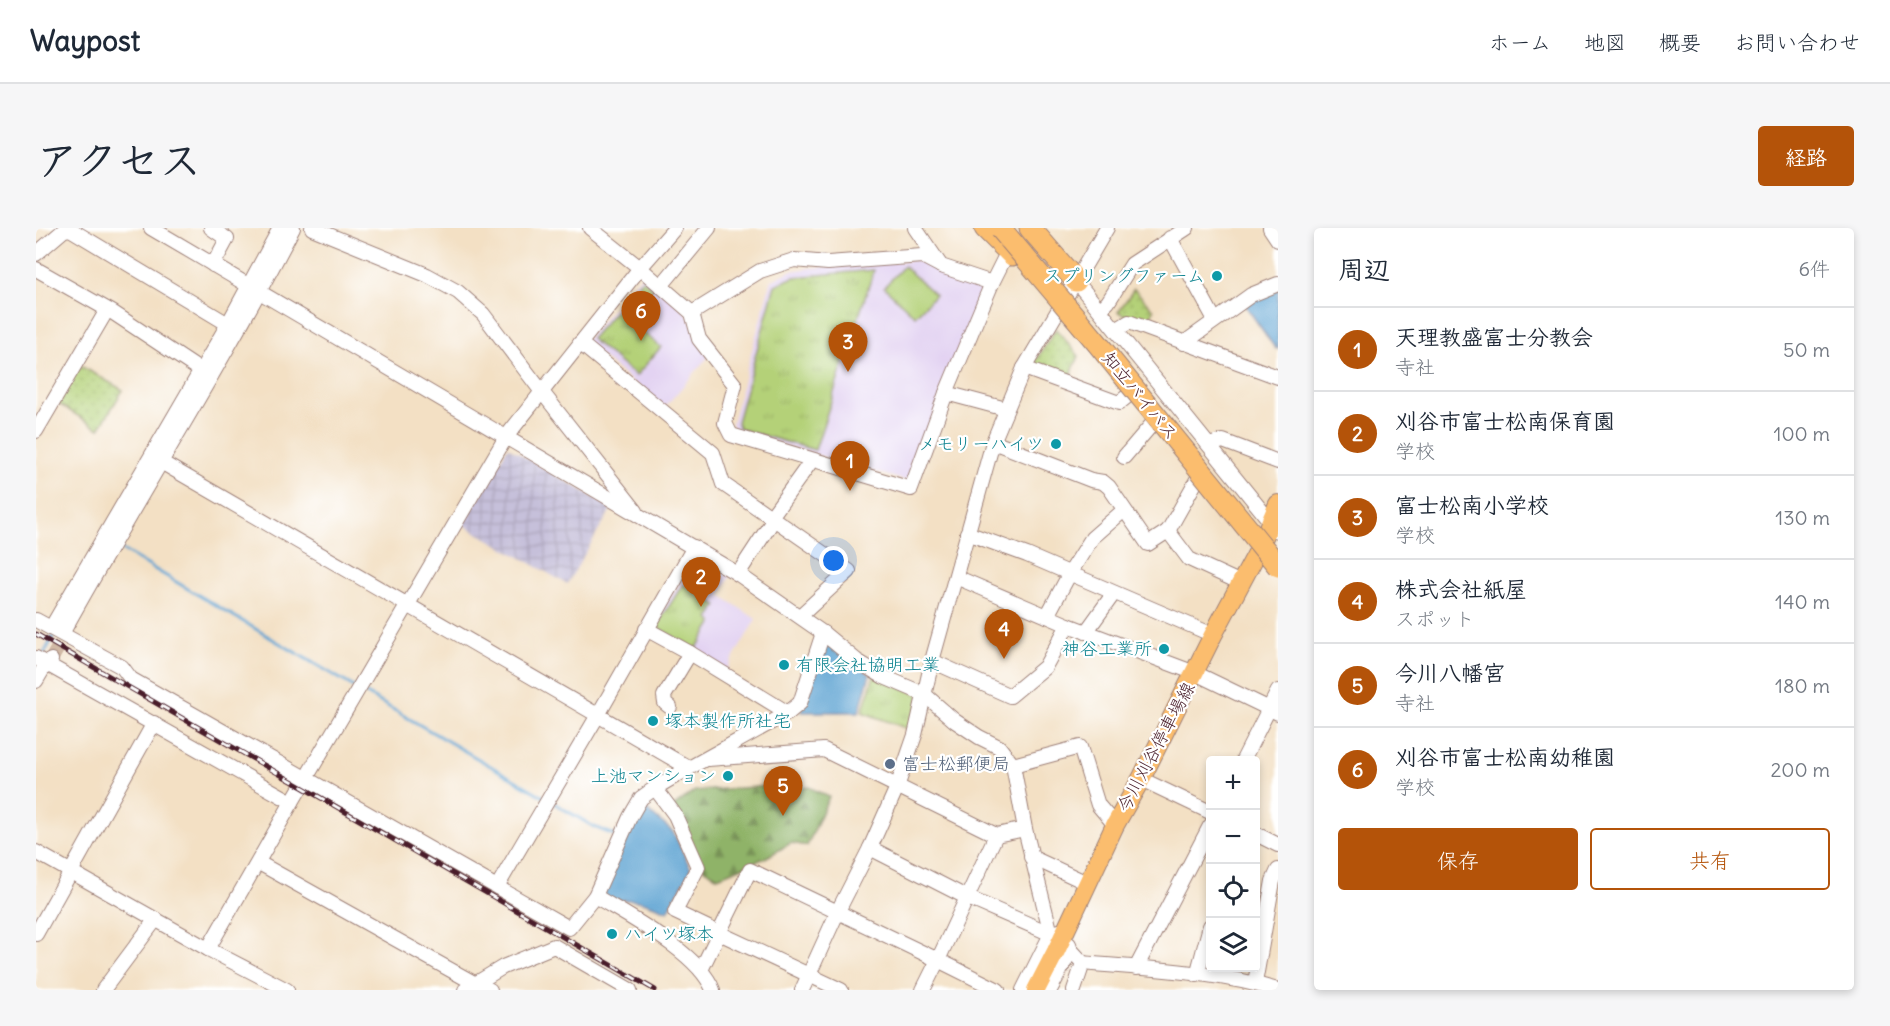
<!DOCTYPE html>
<html lang="ja">
<head>
<meta charset="utf-8">
<style>
  body { margin:0; font-family:Delius,"Klee One",sans-serif; background:#f6f6f7; color:#1f2937 }
  .controls { position:absolute; right:18px; bottom:18px; display:grid; overflow:hidden; border-radius:6px; box-shadow:0 3px 9px #0003 }
  .controls button { width:54px; height:54px; display:grid; place-items:center; padding:0; border:0; border-bottom:2px solid #e0e1e3; background:#fff; color:#1f2937; font:30px sans-serif }
  .you { position:absolute; left:798px; top:333px; width:21px; height:21px; margin:-15px; border:4px solid #fff; border-radius:50%; background:#1a73e8; box-shadow:0 0 0 9px #1a73e833 }
  .badge { display:grid; place-items:center; width:39px; height:39px; border-radius:50%; background:#b45309; color:#fff; font-size:20px; font-weight:700 }
  .pin { position:absolute; translate:-50% -50px; filter:drop-shadow(0 2px 3px #0008) }
  .pin::after { content:''; position:absolute; top:32px; width:21px; height:18px; background:inherit; clip-path:polygon(0 0,100% 0,50% 100%) }
  .list { margin:0; padding:0; list-style:none }
  h2 { display:flex; justify-content:space-between; align-items:center; height:78px; margin:0; padding:0 24px; font-size:26px }
  h2 small { font-size:20px; font-weight:400; color:#747a83 }
  .list li { display:grid; grid-template-columns:39px 1fr auto; gap:18px; align-items:center; box-sizing:border-box; height:84px; padding:0 24px; border-top:2px solid #e0e1e3 }
  .list b { display:block; font-size:22px; white-space:nowrap }
  .list p { margin:0; font-size:20px; white-space:nowrap; color:#747a83 }
  .list em { font-size:20px; font-style:normal; color:#747a83 }
  .actions { display:flex; gap:12px; padding:18px 24px }
  .actions a { flex:1; padding:14px 0; border:2px solid #b45309; border-radius:6px; text-align:center; font-size:21px; color:#b45309 }
  .actions .main { background:#b45309; color:#fff }
  .icon { flex:none; width:33px; height:33px; fill:none; stroke:currentColor; stroke-width:2; stroke-linecap:round; stroke-linejoin:round }
  .map { position:relative; flex:none; width:1242px; height:762px; overflow:hidden; border-radius:6px }
  header { display:flex; align-items:center; gap:36px; box-sizing:border-box; height:84px; padding:0 30px; background:#fff; border-bottom:2px solid #e0e1e3 }
  header strong { font-size:28px }
  nav { display:flex; gap:33px; margin-inline-start:auto; font-size:21px }
  .intro { display:flex; align-items:center; justify-content:space-between; box-sizing:border-box; height:144px; padding:0 36px }
  h1 { margin:0; font-size:42px }
  .button { padding:15px 27px; border-radius:6px; background:#b45309; color:#fff; font-size:21px; font-weight:700 }
  main { display:flex; gap:36px; padding:0 36px }
  aside { flex:1; background:#fff; border-radius:6px; box-shadow:0 3px 9px #0003 }
  .map>svg:first-child { display:block }
</style>
</head>
<body>
<header>
<strong>Waypost</strong>
<nav><a>ホーム</a><a>地図</a><a>概要</a><a>お問い合わせ</a></nav>
</header>
<div class="intro"><h1>アクセス</h1><a class="button">経路</a></div>
<main>
<div class="map">
<svg width="1242" height="762" viewBox="0 0 1242 762">
  <defs>
    <pattern id="industrial-grid" width="8" height="8" patternUnits="userSpaceOnUse" patternTransform="scale(1.5)"><rect width="8" height="8" fill="#c6c0da"/><path d="M0 4h8M4 0v8" fill="none" stroke="#aca5bb"/></pattern>
    <pattern id="grass-dots" width="8" height="8" patternUnits="userSpaceOnUse" patternTransform="scale(1.5)"><rect width="8" height="8" fill="#b4d178"/><path d="M2 2h.1M6 6h.1" fill="none" stroke="#9cb368" stroke-width="1.8" stroke-linecap="round"/></pattern>
    <pattern id="forest-firs" width="22" height="20" patternUnits="userSpaceOnUse" patternTransform="scale(1.5)"><rect width="22" height="20" fill="#8fb368"/><path d="M5 1l3.5 6h-7zM16 11l3.5 6h-7z" fill="#779156"/></pattern>
    <pattern id="park-tufts" width="24" height="20" patternUnits="userSpaceOnUse" patternTransform="scale(1.5)"><rect width="24" height="20" fill="#b4d178"/><path d="M3 7l-1-3M5 7V3M7 7l1-3M15 17l-1-3M17 17v-4M19 17l1-3" fill="none" stroke="#9cb368"/></pattern>
  </defs>
  <rect width="100%" height="100%" fill="#fff"/>
  <filter id="ink" filterUnits="userSpaceOnUse"><feTurbulence type="fractalNoise" baseFrequency=".0167" numOctaves="2"/><feDisplacementMap in="SourceGraphic" scale="12" xChannelSelector="R" yChannelSelector="G"/><feConvolveMatrix kernelMatrix="1 2 1 2 8 2 1 2 1" color-interpolation-filters="sRGB"/></filter>
  <filter id="wash" filterUnits="userSpaceOnUse"><feTurbulence type="fractalNoise" baseFrequency=".008" numOctaves="4" result="noise"/><feDisplacementMap in="SourceGraphic" scale="24" xChannelSelector="R" yChannelSelector="G"/><feGaussianBlur stdDeviation="1.35" result="paint"/><feColorMatrix in="noise" values="0 0 0 0 0 0 0 0 0 0 0 0 0 0 0 0 0 1.4 0 .05"/><feComposite in="paint" operator="in"/></filter>
  <g filter="url(#wash)">
    <rect width="100%" height="100%" fill="#f3e0c4"/>
    <!-- built -->
    <g fill="#e3d3f2">
      <polygon points="884,32 951,60 874,254 699,203 696,195 735,53 754,43 775,40"/>
      <polygon points="607,46 650,84 673,128 628,180 548,114"/>
      <polygon points="660,329 694,348 684,367 720,391 690,443 615,399"/>
    </g>
    <!-- industrial -->
    <polygon fill="url(#industrial-grid)" points="472,219 576,280 531,356 426,296"/>
    <!-- grass -->
    <g fill="url(#grass-dots)" stroke="#7f7852" stroke-width="1.5">
      <polygon points="1098,61 1118,82 1111,96 1082,84"/>
      <polygon points="1020,101 1043,128 1033,150 997,137"/>
      <polygon points="41,136 87,162 63,201 18,173"/>
    </g>
    <!-- forest -->
    <polygon fill="url(#forest-firs)" stroke="#6c694a" stroke-width="1.5" points="734,558 739,562 773,559 793,569 771,618 755,615 729,630 682,649 665,639 637,579 659,563"/>
    <!-- park -->
    <g fill="url(#park-tufts)" stroke="#7f7852" stroke-width="1.5">
      <polygon points="838,42 779,222 704,201 701,194 739,57 758,49"/>
      <polygon points="607,51 617,60 592,92 625,119 600,148 555,111"/>
      <polygon points="647,356 681,377 673,391 677,394 660,421 620,399"/>
      <polygon points="838,448 884,467 875,502 826,484"/>
    </g>
    <!-- pitch -->
    <polygon fill="#b4d178" stroke="#7f7852" stroke-width="1.5" points="868,38 899,67 879,88 848,59"/>
    <!-- water -->
    <g fill="#5ba2d1" stroke="#52607e" stroke-width="1.5">
      <polygon points="1242,61 1242,121 1239,120 1209,77"/>
      <polygon points="791,414 834,446 823,484 765,484"/>
      <path d="M606,578L637,604L655,641L632,683C609,674 598,669 573,674L566,663Z"/>
    </g>
    <g fill="none" stroke-linecap="round" stroke-linejoin="round">
      <!-- stream -->
      <g stroke="#5ba2d1" stroke-width="3">
        <polyline points="81,319 318,459"/>
        <polyline points="7,428 18,407"/>
        <polyline points="327,464 508,569"/>
        <polyline points="516,574 558,599 581,608"/>
      </g>
    </g>
  </g>
  <g filter="url(#ink)">
    <g fill="none" stroke-linecap="round" stroke-linejoin="round">
      <!-- minor-tunnel -->
      <polyline stroke="#d1b9a5" stroke-width="14" stroke-dasharray="14 7" stroke-linecap="butt" points="15,432 29,407"/>
      <!-- minor casing -->
      <g stroke="#9e8078" stroke-width="16">
        <g id="minor">
          <polyline points="115,0 702,346 787,405 821,433 848,449 888,466 919,493 943,509 963,519 977,537 989,601 1015,706"/>
          <polyline points="175,0 191,11 177,37"/>
          <polyline points="276,0 391,47 422,64 447,86 506,164 600,283"/>
          <polyline points="554,0 604,40 656,85 663,111 699,157 689,195 695,207 875,261 910,165 956,55 972,23"/>
          <polyline points="879,0 905,38 956,55"/>
          <polyline points="1234,0 1242,12"/>
          <polyline points="1134,10 1179,92"/>
          <polyline points="0,26 28,2 34,1 192,96"/>
          <polyline points="0,41 76,84 165,143"/>
          <polyline points="1040,53 1242,303"/>
          <polyline points="625,58 673,0"/>
          <polyline points="1064,82 1072,74 1096,36 1151,0"/>
          <polyline points="656,85 724,43 758,32 792,35 886,28 905,38"/>
          <polyline points="1080,102 1093,94 1242,149"/>
          <polyline points="544,115 677,225 687,256 813,343 764,388"/>
          <polyline points="1148,115 1215,67 1242,56"/>
          <polyline points="988,140 1083,175 1094,166"/>
          <polyline points="910,165 970,181"/>
          <polyline points="0,203 71,82"/>
          <polyline points="957,214 1055,252 1067,254 1073,259 1112,316 1132,303 1153,331 1205,355"/>
          <polyline points="1173,217 1187,213 1242,234"/>
          <polyline points="1088,229 1117,195"/>
          <polyline points="125,234 653,540"/>
          <polyline points="735,289 776,232"/>
          <polyline points="1132,303 1163,248"/>
          <polyline points="931,305 991,327 1177,407"/>
          <polyline points="702,346 738,291"/>
          <polyline points="920,349 1032,397 1159,445 1242,485"/>
          <polyline points="1011,388 1034,345 1056,310 1088,282"/>
          <polyline points="0,392 86,439 95,451 533,700 559,668 594,589 605,570 619,560 653,540 752,485 654,425 610,401"/>
          <polyline points="15,400 192,96 244,0"/>
          <polyline points="1050,404 1078,365"/>
          <path d="M29,407L28,402C103,267 186,137 257,0"/>
          <polyline points="0,430 256,574"/>
          <polyline points="896,433 974,468 1009,439 1032,397"/>
          <polyline points="0,453 10,436 15,432"/>
          <polyline points="634,479 629,475 628,468 654,425"/>
          <polyline points="752,485 764,475 787,405"/>
          <polyline points="672,531 788,522 960,607 902,732 714,642 683,705 805,762"/>
          <polyline points="1207,532 1242,463"/>
          <polyline points="977,537 1044,519 1062,577 1079,597"/>
          <polyline points="1105,551 1174,584"/>
          <polyline points="619,560 639,587 662,639 639,684 683,705 665,742"/>
          <polyline points="1220,606 1242,617"/>
          <polyline points="960,607 989,601"/>
          <polyline points="834,620 930,669 1022,709"/>
          <polyline points="0,624 172,721 251,762"/>
          <polyline points="995,629 1051,655"/>
          <polyline points="223,635 438,755 454,762"/>
          <polyline points="461,659 562,487 658,319"/>
          <path d="M559,668C593,689 663,725 677,762"/>
          <polyline points="0,706 118,495"/>
          <polyline points="172,721 256,574 470,209 604,40 639,0"/>
          <path d="M1020,723L1035,722L1047,735C1111,741 1180,743 1241,762"/>
          <polyline points="1100,740 1174,598"/>
          <polyline points="1161,747 1174,698"/>
          <polyline points="1219,755 1237,653 1242,642"/>
          <polyline points="67,762 120,691"/>
          <polyline points="429,762 467,739 518,718 594,762"/>
          <polyline points="766,762 802,683 834,620 861,559 879,507 896,433 957,214 988,140 1071,0"/>
          <polyline points="887,762 902,732 962,762"/>
          <polyline points="987,762 1015,706 1023,703"/>
          <polyline points="1014,762 1035,722 1033,716"/>
          <polyline points="1038,762 1047,735"/>
        </g>
      </g>
      <!-- major casing -->
      <g stroke="#9e8078" stroke-width="20">
        <polyline id="major" points="1000,762 1020,723 1079,597 1105,551 1177,407 1222,323 1242,276"/>
      </g>
      <!-- highway casing -->
      <g stroke="#9e8078" stroke-width="23">
        <g id="highway">
          <polyline points="949,0 976,27"/>
          <polyline points="994,0 1040,53"/>
        </g>
      </g>
      <!-- minor -->
      <use href="#minor" stroke="#fff" stroke-width="14"/>
      <!-- major -->
      <use href="#major" stroke="#fbbd6e" stroke-width="18"/>
      <!-- highway -->
      <use href="#highway" stroke="#fbbd6e" stroke-width="21"/>
      <!-- rail casing -->
      <g stroke="#4a1f2b" stroke-width="5">
        <polyline id="rail" points="0,406 619,762"/>
      </g>
      <!-- rail -->
      <use href="#rail" stroke="#fff" stroke-width="3" stroke-dasharray="9" stroke-linecap="butt"/>
      <!-- highway-bridge casing -->
      <g stroke="#9e8078" stroke-width="23" stroke-linecap="butt">
        <polyline id="highway-bridge" points="964,0 1062,116 1242,338"/>
      </g>
      <!-- highway-bridge -->
      <use href="#highway-bridge" stroke="#fbbd6e" stroke-width="21"/>
    </g>
  </g>
  <!-- markers -->
  <g fill="#0f9aa8" stroke="#fff" stroke-width="2">
    <circle cx="1181" cy="48" r="6"/>
    <circle cx="1020" cy="216" r="6"/>
    <circle cx="1128" cy="421" r="6"/>
    <circle cx="748" cy="437" r="6"/>
    <circle cx="617" cy="493" r="6"/>
    <circle cx="692" cy="548" r="6"/>
    <circle cx="576" cy="706" r="6"/>
  </g>
  <circle fill="#5c6f8a" stroke="#fff" stroke-width="2" cx="854" cy="536" r="6"/>
  <g text-anchor="middle" stroke-width="4.5" stroke-linejoin="round" paint-order="stroke">
    <!-- culture labels -->
    <g font-size="18" fill="#0d838f" stroke="#fff" text-anchor="end">
      <text x="1169" y="54">スプリングファーム</text>
      <text x="1008" y="222">メモリーハイツ</text>
      <text x="1116" y="427">神谷工業所</text>
      <text x="760" y="443" text-anchor="start">有限会社協明工業</text>
      <text x="629" y="499" text-anchor="start">塚本製作所社宅</text>
      <text x="680" y="554">上池マンション</text>
      <text x="588" y="712" text-anchor="start">ハイツ塚本</text>
    </g>
    <!-- street labels -->
    <g font-size="18" fill="#4a1f2b" stroke="#fff">
      <text transform="translate(1104 168) rotate(51)" y="6">知立バイパス</text>
      <text transform="translate(1120 519) rotate(-62)" y="6">今川刈谷停車場線</text>
    </g>
    <!-- service labels -->
    <g font-size="18" fill="#4e5e75" stroke="#fff" text-anchor="start">
      <text x="866" y="542">富士松郵便局</text>
    </g>
  </g>
</svg>
<div class="controls">
<button>+</button>
<button>−</button>
<button><svg class="icon" aria-label="locate" viewBox="0 0 24 24"><circle cx="12" cy="12" r="6"/><path d="M12 2v4M12 18v4M2 12h4M18 12h4"/></svg></button>
<button><svg class="icon" aria-label="layers" viewBox="0 0 24 24"><path d="M12 4l9 5-9 5-9-5zM3 14l9 5 9-5"/></svg></button>
</div>
<div class="you"></div>
<div class="pin badge" style="left:814px;top:263px">1</div>
<div class="pin badge" style="left:665px;top:379px">2</div>
<div class="pin badge" style="left:812px;top:144px">3</div>
<div class="pin badge" style="left:968px;top:431px">4</div>
<div class="pin badge" style="left:747px;top:588px">5</div>
<div class="pin badge" style="left:605px;top:113px">6</div>
</div>
<aside>
<h2>周辺<small>6件</small></h2>
<ul class="list">
<li><span class="badge">1</span><div><b>天理教盛富士分教会</b><p>寺社</p></div><em>50 m</em></li>
<li><span class="badge">2</span><div><b>刈谷市富士松南保育園</b><p>学校</p></div><em>100 m</em></li>
<li><span class="badge">3</span><div><b>富士松南小学校</b><p>学校</p></div><em>130 m</em></li>
<li><span class="badge">4</span><div><b>株式会社紙屋</b><p>スポット</p></div><em>140 m</em></li>
<li><span class="badge">5</span><div><b>今川八幡宮</b><p>寺社</p></div><em>180 m</em></li>
<li><span class="badge">6</span><div><b>刈谷市富士松南幼稚園</b><p>学校</p></div><em>200 m</em></li>
</ul>
<div class="actions"><a class="main">保存</a><a>共有</a></div>
</aside>
</main>
</body>
</html>
